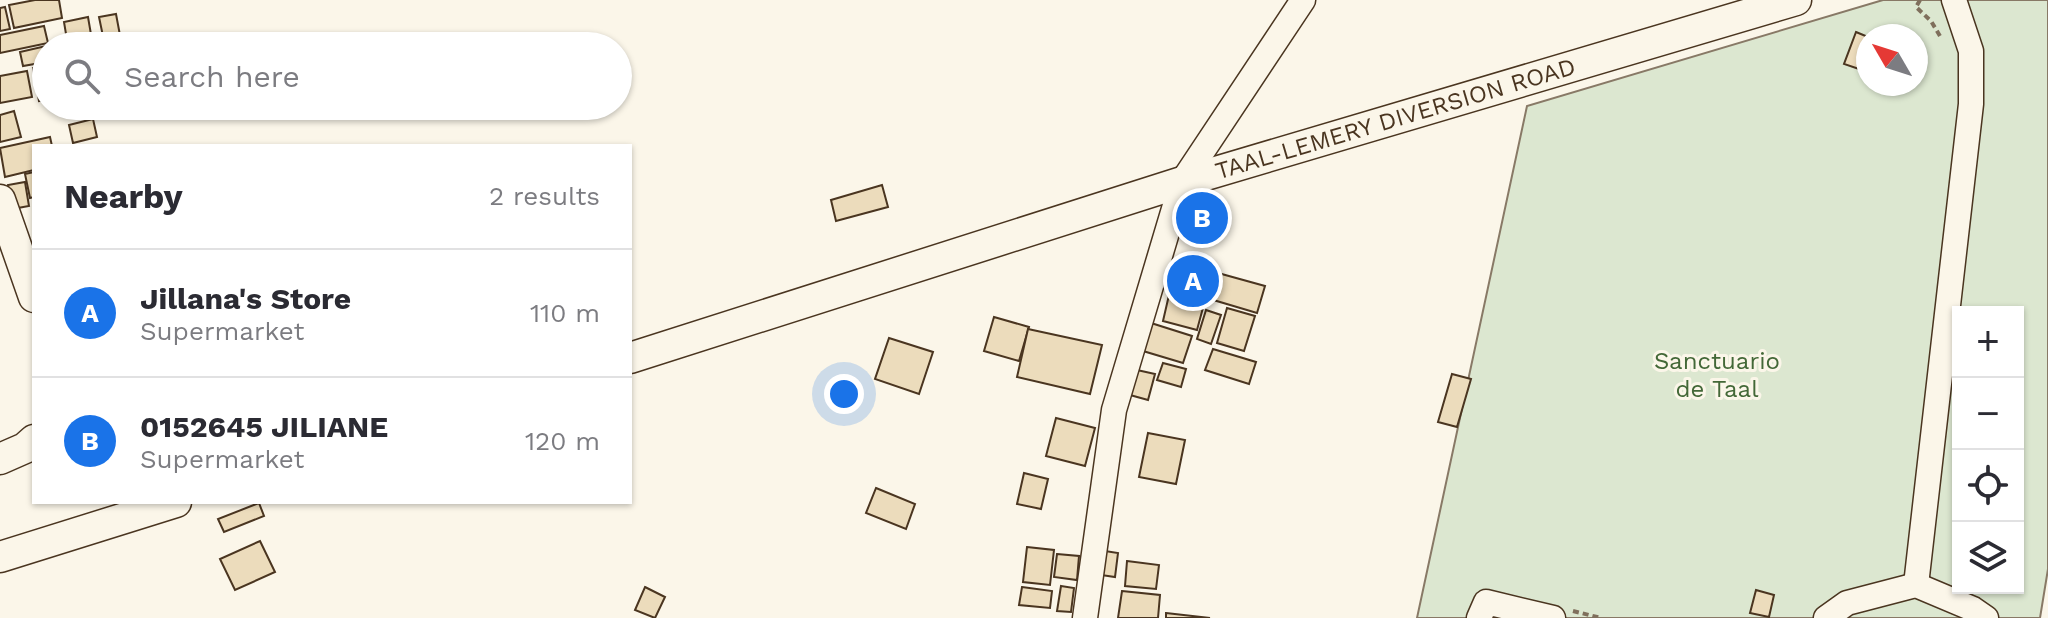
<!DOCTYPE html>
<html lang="en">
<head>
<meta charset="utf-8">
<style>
  body { margin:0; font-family:"Work Sans",sans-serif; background:#f2f2f3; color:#2b2b33 }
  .controls { position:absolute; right:24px; bottom:24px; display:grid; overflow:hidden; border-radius:0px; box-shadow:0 2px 6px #0004 }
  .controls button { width:72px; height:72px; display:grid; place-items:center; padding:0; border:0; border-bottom:2px solid #e1e1e2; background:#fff; color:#2b2b33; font:40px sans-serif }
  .compass { position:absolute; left:1856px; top:24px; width:72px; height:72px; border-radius:50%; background:#fff; box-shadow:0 2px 6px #0004; rotate:309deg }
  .you { position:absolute; left:844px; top:394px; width:28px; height:28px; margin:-20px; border:6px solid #fff; border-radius:50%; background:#1a73e8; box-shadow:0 0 0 12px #1a73e833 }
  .badge { display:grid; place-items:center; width:52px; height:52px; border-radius:50%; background:#1a73e8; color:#fff; font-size:26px; font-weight:700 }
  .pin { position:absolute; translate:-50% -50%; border:4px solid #fff; box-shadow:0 2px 8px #0006 }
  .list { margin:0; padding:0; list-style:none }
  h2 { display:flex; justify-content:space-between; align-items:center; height:104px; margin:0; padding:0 32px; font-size:34px }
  h2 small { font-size:26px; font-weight:400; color:#7c7c81 }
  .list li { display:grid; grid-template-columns:52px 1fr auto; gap:24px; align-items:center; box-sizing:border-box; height:128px; padding:0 32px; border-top:2px solid #e1e1e2 }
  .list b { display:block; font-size:30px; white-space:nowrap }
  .list p { margin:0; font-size:26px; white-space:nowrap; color:#7c7c81 }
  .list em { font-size:26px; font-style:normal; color:#7c7c81 }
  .icon { flex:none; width:44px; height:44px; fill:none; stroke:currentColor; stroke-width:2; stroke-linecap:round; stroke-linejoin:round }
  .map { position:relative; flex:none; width:2048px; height:618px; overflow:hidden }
  .search { position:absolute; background:#fff; box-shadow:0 2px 6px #0004; left:32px; top:32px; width:600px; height:88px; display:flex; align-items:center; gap:20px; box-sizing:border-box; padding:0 28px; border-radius:44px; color:#7c7c81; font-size:30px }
  .panel { position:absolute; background:#fff; box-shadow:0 2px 6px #0004; left:32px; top:144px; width:600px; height:360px; border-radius:0px }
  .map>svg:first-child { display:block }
</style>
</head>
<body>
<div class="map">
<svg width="2048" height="618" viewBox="0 0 2048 618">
  <rect width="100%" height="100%" fill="#fbf6e9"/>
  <!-- green -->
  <path fill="#dce7d0" stroke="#887966" stroke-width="2" fill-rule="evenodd" d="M1883,0H2048V569L2040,618H1417L1527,106ZM1868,36H1916V84H1868ZM1958,312H2018V588H1958Z"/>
  <!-- building -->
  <g fill="#ecdcbc" stroke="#4a3520" stroke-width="2">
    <polygon points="35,0 59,0 62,18 14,28 9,5"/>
    <polygon points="5,7 10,29 0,31 0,8"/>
    <polygon points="116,14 122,46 105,46 99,17"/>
    <polygon points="88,17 93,46 68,46 64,22"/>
    <polygon points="44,26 48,43 0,53 0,35"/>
    <polygon points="1856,32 1868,37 1868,72 1844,64"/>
    <polygon points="46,46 46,62 23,66 20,52"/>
    <polygon points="46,65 46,100 39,101 33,68"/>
    <polygon points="27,71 32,97 0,103 0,76"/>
    <polygon points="14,111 21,137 0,142 0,115"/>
    <polygon points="93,119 97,137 73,143 69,125"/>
    <polygon points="50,137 52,146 34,146 34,170 5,177 0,148"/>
    <polygon points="34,172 34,197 30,198 25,174"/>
    <polygon points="25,182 29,206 12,209 8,185"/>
    <polygon points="882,185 888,207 836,221 831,200"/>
    <polygon points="1182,263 1211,271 1204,299 1174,291"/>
    <polygon points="1218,273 1265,286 1257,313 1210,299"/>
    <polygon points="1169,295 1204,304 1197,330 1163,321"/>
    <polygon points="1227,308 1255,316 1244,351 1217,343"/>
    <polygon points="1206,310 1221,315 1211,344 1197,339"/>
    <polygon points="994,317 1029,327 1019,361 984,351"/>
    <polygon points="1151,323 1192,336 1183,363 1143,351"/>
    <polygon points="1028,329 1102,345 1090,394 1017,377"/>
    <polygon points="889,338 933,352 919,394 875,379"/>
    <polygon points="1213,349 1256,362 1249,384 1205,370"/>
    <polygon points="1163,363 1186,369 1181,387 1157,380"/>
    <polygon points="1137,370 1155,374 1148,400 1130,395"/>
    <polygon points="1452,374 1471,379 1457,427 1438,422"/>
    <polygon points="1056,418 1095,428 1085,466 1046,456"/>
    <polygon points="1148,433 1185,440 1176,484 1139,477"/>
    <polygon points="1024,473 1048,479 1041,509 1017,504"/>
    <polygon points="876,488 915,504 906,529 866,513"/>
    <polygon points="259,503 264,516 224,532 218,519"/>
    <polygon points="260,541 275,572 235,590 220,559"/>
    <polygon points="1027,547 1054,550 1050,585 1023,582"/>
    <polygon points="1105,551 1118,553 1115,577 1101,575"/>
    <polygon points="1057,554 1079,556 1077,580 1054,577"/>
    <polygon points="1127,561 1159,565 1156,589 1125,586"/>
    <polygon points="1061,586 1074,588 1071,612 1057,611"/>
    <polygon points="645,587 665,597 655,618 635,610"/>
    <polygon points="1022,587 1052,591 1050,608 1019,605"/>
    <polygon points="1756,590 1774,595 1769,617 1750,613"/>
    <polygon points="1122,591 1160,595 1158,618 1118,618"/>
    <polygon points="1166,613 1210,618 1166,618"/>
  </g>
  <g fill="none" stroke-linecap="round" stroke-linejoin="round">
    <!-- minor casing -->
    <g stroke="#4a3520" stroke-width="27">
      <g id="minor">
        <polyline points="1916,585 1971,104 1971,51 1954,0"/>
        <polyline points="1085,618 1114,410 1182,182 1303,0"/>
        <polyline points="1479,618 1486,602 1553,618"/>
        <polyline points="1826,618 1847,603 1916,585 1973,609 1986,618"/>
      </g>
    </g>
    <!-- major casing -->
    <g stroke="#4a3520" stroke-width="33">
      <g id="major">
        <polyline points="0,200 34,297"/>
        <path id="s1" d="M630,358L1182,182L1796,0"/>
        <polyline points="0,459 25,448 34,440"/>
        <polyline points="0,557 176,502"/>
      </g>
    </g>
    <!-- path -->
    <g stroke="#7f6f5c" stroke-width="4" stroke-dasharray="6 4" stroke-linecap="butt">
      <polyline points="1920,0 1916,7 1931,21 1940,36"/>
      <polyline points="1573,611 1601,618"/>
    </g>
    <!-- minor -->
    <use href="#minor" stroke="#fbf6e9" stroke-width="24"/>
    <!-- major -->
    <use href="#major" stroke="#fbf6e9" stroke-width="30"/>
  </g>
  <g text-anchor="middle" stroke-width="6" stroke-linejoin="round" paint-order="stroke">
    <!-- street labels -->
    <g font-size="24" fill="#4a3520" stroke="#fbf6e9">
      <text dy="8" stroke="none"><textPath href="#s1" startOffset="802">TAAL-LEMERY DIVERSION ROAD</textPath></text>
    </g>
    <!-- park labels -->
    <g font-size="24" fill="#436837" stroke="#fbf6e9">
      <text x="1717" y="369">Sanctuario<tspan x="1717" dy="28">de Taal</tspan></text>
    </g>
  </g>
</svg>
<div class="controls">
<button>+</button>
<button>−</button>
<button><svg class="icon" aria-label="locate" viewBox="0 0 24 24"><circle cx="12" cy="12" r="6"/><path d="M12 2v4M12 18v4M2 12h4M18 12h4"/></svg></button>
<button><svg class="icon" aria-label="layers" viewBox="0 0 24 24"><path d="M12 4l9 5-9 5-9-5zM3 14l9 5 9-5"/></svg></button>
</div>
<svg class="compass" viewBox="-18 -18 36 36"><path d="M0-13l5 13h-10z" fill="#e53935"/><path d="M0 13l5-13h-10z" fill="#7c7c81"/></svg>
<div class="you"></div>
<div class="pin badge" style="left:1193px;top:281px">A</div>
<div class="pin badge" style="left:1202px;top:218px">B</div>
<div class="search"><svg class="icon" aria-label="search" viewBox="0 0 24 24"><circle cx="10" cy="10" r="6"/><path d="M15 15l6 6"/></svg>Search here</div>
<section class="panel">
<h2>Nearby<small>2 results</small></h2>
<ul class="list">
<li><span class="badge">A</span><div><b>Jillana's Store</b><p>Supermarket</p></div><em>110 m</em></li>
<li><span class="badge">B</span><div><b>0152645 JILIANE</b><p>Supermarket</p></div><em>120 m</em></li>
</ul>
</section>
</div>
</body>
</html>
